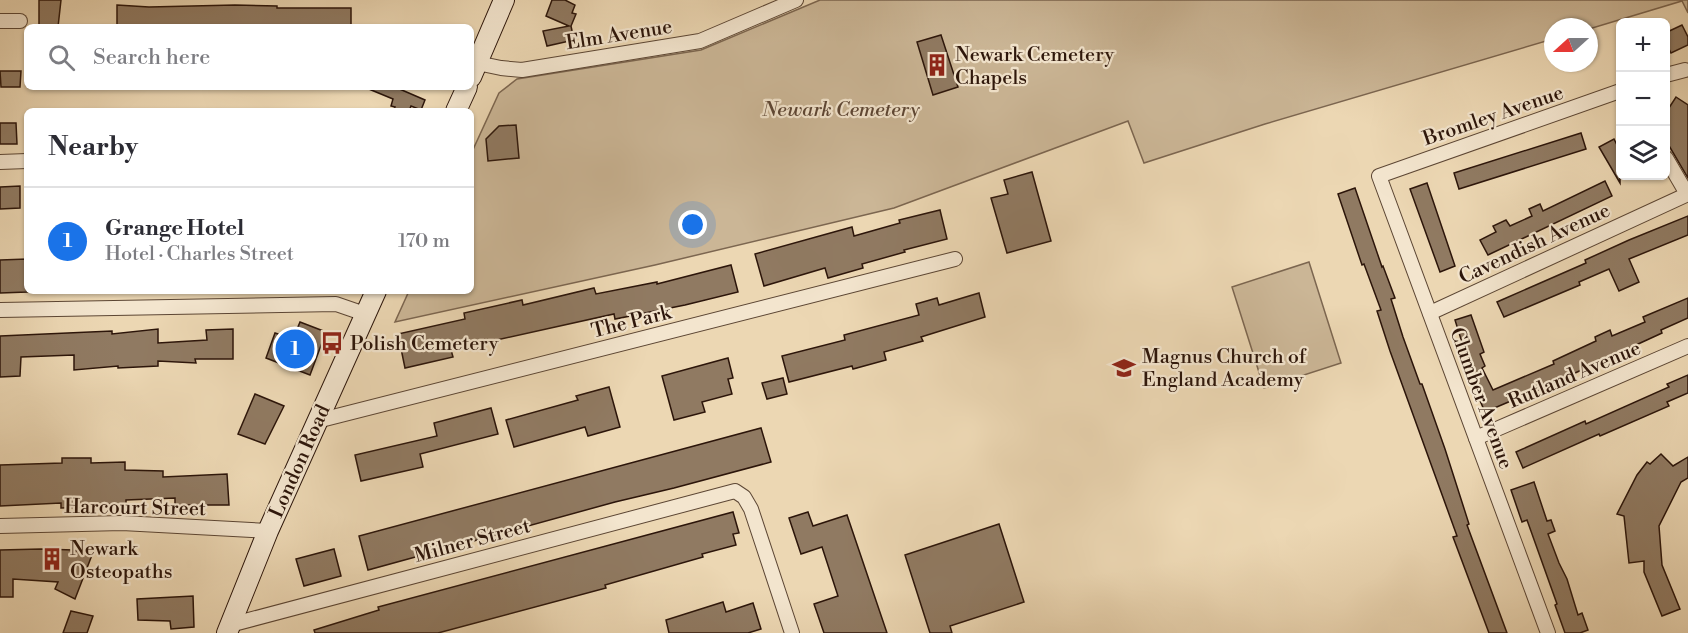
<!DOCTYPE html>
<html lang="en">
<head>
<meta charset="utf-8">
<style>
  body { margin:0; font-family:"Libre Bodoni",serif; background:#f7f7f7; color:#2b2b33 }
  .controls { position:absolute; right:18px; top:18px; display:grid; overflow:hidden; border-radius:9px; box-shadow:0 2px 4px #0004 }
  .controls button { width:54px; height:54px; display:grid; place-items:center; padding:0; border:0; border-bottom:2px solid #e1e1e2; background:#fff; color:#2b2b33; font:30px sans-serif }
  .compass { position:absolute; left:1544px; top:18px; width:54px; height:54px; border-radius:50%; background:#fff; box-shadow:0 2px 4px #0004; rotate:249deg }
  .you { position:absolute; left:693px; top:225px; width:21px; height:21px; margin:-15px; border:4px solid #fff; border-radius:50%; background:#1a73e8; box-shadow:0 0 0 9px #1a73e833 }
  .badge { display:grid; place-items:center; width:39px; height:39px; border-radius:50%; background:#1a73e8; color:#fff; font-size:20px; font-weight:700 }
  .pin { position:absolute; translate:-50% -50%; border:3px solid #fff; box-shadow:0 2px 6px #0006 }
  .list { margin:0; padding:0; list-style:none }
  h2 { display:flex; justify-content:space-between; align-items:center; height:78px; margin:0; padding:0 24px; font-size:26px }
  h2 small { font-size:20px; font-weight:400; color:#7c7c81 }
  .list li { display:grid; grid-template-columns:39px 1fr auto; gap:18px; align-items:center; box-sizing:border-box; height:108px; padding:0 24px; border-top:2px solid #e1e1e2 }
  .list b { display:block; font-size:22px; white-space:nowrap }
  .list p { margin:0; font-size:20px; white-space:nowrap; color:#7c7c81 }
  .list em { font-size:20px; font-style:normal; color:#7c7c81 }
  .icon { flex:none; width:33px; height:33px; fill:none; stroke:currentColor; stroke-width:2; stroke-linecap:round; stroke-linejoin:round }
  .map { position:relative; flex:none; width:1688px; height:633px; overflow:hidden }
  .search { position:absolute; background:#fff; box-shadow:0 2px 4px #0004; left:24px; top:24px; width:450px; height:66px; display:flex; align-items:center; gap:15px; box-sizing:border-box; padding:0 21px; border-radius:9px; color:#7c7c81; font-size:22px }
  .panel { position:absolute; background:#fff; box-shadow:0 2px 4px #0004; left:24px; top:108px; width:450px; height:186px; border-radius:9px }
  .map>svg:first-child { display:block }
</style>
</head>
<body>
<div class="map">
<svg width="1688" height="633" viewBox="0 0 1688 633">
  <rect width="100%" height="100%" fill="#ecd7b3"/>
  <filter id="stains"><feTurbulence type="fractalNoise" baseFrequency=".00333" numOctaves="4"/><feColorMatrix values="0 0 0 0 .2 0 0 0 0 .09 0 0 0 0 .02 0 0 0 .5 -.17"/></filter>
  <radialGradient id="worn" r=".72"><stop offset=".6" stop-color="#630" stop-opacity="0"/><stop offset="1" stop-color="#630" stop-opacity=".3"/></radialGradient>
  <!-- green -->
  <g fill="#cbb696" stroke="#7c6650" stroke-width="1.5">
    <polygon points="820,0 1688,0 1688,13 1682,1 1589,29 1589,27 1553,27 1553,39 1265,124 1144,163 1128,121 894,208 655,265 395,322 409,291 471,291 471,154 499,93 517,79 701,50"/>
    <polygon points="1309,262 1341,363 1264,388 1232,287"/>
  </g>
  <!-- building -->
  <g fill="#907a62" stroke="#2c150a" stroke-width="1.5">
    <polygon points="39,0 61,0 58,27 39,27"/>
    <polygon points="552,0 565,0 575,5 572,13 576,14 571,26 574,40 547,46 543,31 569,26 546,16"/>
    <polygon points="117,5 149,7 235,5 277,6 277,8 351,8 351,27 117,27"/>
    <polygon points="1682,25 1688,37 1688,45 1671,53 1665,41 1665,33"/>
    <polygon points="941,35 958,87 933,95 917,42"/>
    <polygon points="0,71 21,71 20,87 1,87"/>
    <polygon points="364,87 395,87 425,100 421,110 411,106 409,111 393,111 395,107 391,106 393,99"/>
    <polygon points="1676,97 1688,105 1688,178 1665,139 1665,114"/>
    <polygon points="0,123 16,123 17,144 0,144"/>
    <polygon points="516,125 519,158 488,161 486,139 499,126"/>
    <polygon points="1581,133 1586,149 1459,189 1454,173"/>
    <polygon points="1614,139 1620,151 1620,183 1599,147"/>
    <polygon points="1032,172 1051,241 1007,253 991,198 1008,194 1004,180"/>
    <polygon points="1605,181 1612,196 1488,255 1480,240 1496,232 1493,226 1506,220 1510,226 1532,216 1529,209 1540,204 1543,211"/>
    <polygon points="1427,183 1455,266 1440,272 1410,189"/>
    <polygon points="20,186 20,208 0,209 0,187"/>
    <polygon points="1355,188 1382,267 1383,266 1395,298 1391,299 1403,337 1420,384 1422,384 1445,449 1469,524 1467,525 1507,633 1489,633 1453,537 1457,536 1390,351 1377,311 1381,310 1364,264 1362,265 1338,194"/>
    <polygon points="940,210 947,239 904,250 905,252 862,264 863,268 828,278 825,268 764,286 755,254 852,227 854,236 900,223 899,220"/>
    <polygon points="1688,216 1688,235 1629,259 1639,282 1619,291 1609,269 1579,282 1580,285 1504,317 1497,302 1586,263 1585,260 1629,240"/>
    <polygon points="27,259 27,292 0,293 0,260"/>
    <polygon points="731,265 738,292 685,305 615,319 614,314 451,350 453,357 405,368 398,334 465,319 464,313 522,300 523,305 594,288 596,294 657,282 657,284"/>
    <polygon points="979,293 985,317 921,337 923,341 884,352 886,360 853,369 852,366 789,382 782,356 845,340 844,335 919,315 916,304 937,298 939,305"/>
    <polygon points="1688,298 1688,318 1661,330 1662,333 1525,396 1525,395 1485,412 1478,396 1480,395 1478,389 1463,353 1465,352 1455,320 1471,315 1484,352 1480,354 1485,366 1482,368 1493,390 1554,364 1553,361 1596,341 1595,337 1610,330 1612,336 1645,322 1643,317"/>
    <polygon points="300,322 326,332 310,375 266,358 275,333 293,339"/>
    <polygon points="158,329 158,343 207,340 206,330 233,329 233,359 195,359 196,363 158,361 158,366 118,368 118,366 74,370 74,355 21,357 20,376 0,377 0,336 112,331 112,334"/>
    <polygon points="728,358 733,378 728,379 732,394 702,402 705,412 674,420 662,376"/>
    <polygon points="1688,375 1688,393 1667,402 1669,406 1600,436 1599,434 1523,468 1516,452 1585,421 1586,424 1669,387 1667,384"/>
    <polygon points="783,378 787,394 767,399 762,383"/>
    <polygon points="609,387 620,427 588,436 585,427 514,447 506,420 578,400 576,396"/>
    <polygon points="255,394 284,406 265,444 238,434"/>
    <polygon points="491,408 498,434 420,454 423,467 361,481 355,455 437,436 434,423"/>
    <polygon points="761,428 771,462 674,488 615,502 368,570 359,536"/>
    <polygon points="1661,454 1673,466 1688,457 1688,478 1681,482 1659,526 1662,565 1680,609 1662,616 1644,572 1644,561 1629,563 1624,516 1617,514 1637,475 1647,462 1650,464"/>
    <polygon points="62,458 91,458 91,463 125,462 125,470 163,471 163,477 227,474 229,505 175,505 175,498 126,500 126,504 92,505 92,507 61,508 61,503 0,506 0,465 62,463"/>
    <polygon points="1534,482 1547,521 1551,520 1555,531 1548,534 1559,563 1567,579 1578,615 1582,613 1588,630 1580,633 1565,633 1555,605 1557,604 1527,520 1522,522 1511,490"/>
    <polygon points="733,512 739,533 733,534 736,545 702,554 703,557 605,585 606,588 438,633 315,633 314,630 379,610 378,607"/>
    <polygon points="808,512 813,526 847,515 887,633 824,633 814,604 838,596 822,547 801,554 789,518"/>
    <polygon points="999,524 1024,602 950,626 952,633 930,633 905,555"/>
    <polygon points="41,549 74,550 92,555 75,599 55,589 58,582 13,579 13,597 0,597 0,550"/>
    <polygon points="334,549 341,576 304,586 296,559"/>
    <polygon points="193,596 194,627 171,629 170,621 138,620 137,599"/>
    <polygon points="723,602 726,612 753,603 761,629 748,633 669,633 666,620"/>
    <polygon points="71,611 93,616 87,633 63,633"/>
  </g>
  <g fill="none" stroke-linecap="round" stroke-linejoin="round">
    <!-- minor casing -->
    <g stroke="#5c4634" stroke-width="16">
      <g id="minor">
        <polyline points="0,21 20,21"/>
        <polyline points="477,63 501,68 522,70 700,41 796,0"/>
        <polyline points="1666,75 1685,70"/>
        <polyline points="1666,158 1687,194"/>
        <polyline points="0,162 27,161"/>
        <polyline points="0,310 336,304 365,314"/>
        <polyline points="1430,313 1688,194"/>
        <polyline points="317,421 955,259"/>
        <polyline points="1476,438 1688,346"/>
        <polyline points="0,526 122,523 268,531"/>
        <polyline points="230,625 735,491 744,497 751,509 792,633"/>
        <polyline points="1548,633 1379,176 1620,91"/>
      </g>
    </g>
    <!-- secondary casing -->
    <g stroke="#2c150a" stroke-width="22">
      <g id="secondary">
        <polyline points="471,77 504,0"/>
        <polyline points="456,111 467,87"/>
        <polyline points="227,633 268,531 376,291"/>
      </g>
    </g>
    <!-- minor -->
    <use href="#minor" stroke="#f3e5ce" stroke-width="14"/>
    <!-- secondary -->
    <use href="#secondary" stroke="#f3e5ce" stroke-width="20"/>
  </g>
  <!-- icons -->
  <defs>
    <g id="building-bare" transform="scale(1.8)"><path d="M-4-6H4V6H1V3H-1V6H-4ZM-2.5-4.3h1.7v1.8h-1.7ZM.8-4.3h1.7v1.8H.8ZM-2.5-1h1.7V.8h-1.7ZM.8-1h1.7V.8H.8Z" fill="#8f2418" stroke="#f3e5ce" stroke-width="2.5" paint-order="stroke"/></g>
    <g id="bus-bare" transform="scale(1.8)"><path d="M-5-6H5V4H4V6H2V4H-2V6H-4V4H-5ZM-3.5-4V0h7V-4ZM-3.5 1.2v1.5H-2V1.2ZM2 1.2v1.5H3.5V1.2Z" fill="#8f2418" stroke="#f3e5ce" stroke-width="2.5" paint-order="stroke"/></g>
    <g id="school-bare" transform="scale(1.8)"><path d="M0-5L7-2L0 1L-7-2ZM-4 1L0 2.5L4 1V4Q0 6-4 4Z" fill="#8f2418" stroke="#f3e5ce" stroke-width="2.5" paint-order="stroke"/></g>
  </defs>
  <g fill-rule="evenodd">
    <use href="#building-bare" x="937" y="65"/>
    <use href="#bus-bare" x="332" y="343"/>
    <use href="#school-bare" x="1124" y="368"/>
    <use href="#building-bare" x="52" y="559"/>
  </g>
  <g text-anchor="middle" stroke-width="4.5" stroke-linejoin="round" paint-order="stroke">
    <!-- street labels -->
    <g font-size="20" fill="#2c150a" stroke="#f3e5ce">
      <text transform="translate(619 34) rotate(-9)" y="7">Elm Avenue</text>
      <text transform="translate(1493 115) rotate(-19)" y="7">Bromley Avenue</text>
      <text transform="translate(1534 243) rotate(-25)" y="7">Cavendish Avenue</text>
      <text transform="translate(631 321) rotate(-14)" y="7">The Park</text>
      <text transform="translate(1574 374) rotate(-23)" y="7">Rutland Avenue</text>
      <text transform="translate(1482 398) rotate(70)" y="7">Clumber Avenue</text>
      <text transform="translate(299 461) rotate(-66)" y="7">London Road</text>
      <text transform="translate(135 507) rotate(1)" y="7">Harcourt Street</text>
      <text transform="translate(472 540) rotate(-15)" y="7">Milner Street</text>
    </g>
    <!-- poi labels -->
    <g font-size="20" fill="#2c150a" stroke="#f3e5ce" text-anchor="start">
      <text x="955" y="61">Newark Cemetery<tspan x="955" dy="23">Chapels</tspan></text>
      <text x="350" y="350">Polish Cemetery</text>
      <text x="1142" y="363">Magnus Church of<tspan x="1142" dy="23">England Academy</tspan></text>
      <text x="70" y="555">Newark<tspan x="70" dy="23">Osteopaths</tspan></text>
    </g>
    <!-- park labels -->
    <g font-size="20" font-style="italic" fill="#5c4534" stroke="#f3e5ce">
      <text x="841" y="116">Newark Cemetery</text>
    </g>
  </g>
  <rect width="100%" height="100%" filter="url(#stains)"/>
  <rect width="100%" height="100%" fill="url(#worn)"/>
</svg>
<div class="controls">
<button>+</button>
<button>−</button>
<button><svg class="icon" aria-label="layers" viewBox="0 0 24 24"><path d="M12 4l9 5-9 5-9-5zM3 14l9 5 9-5"/></svg></button>
</div>
<svg class="compass" viewBox="-18 -18 36 36"><path d="M0-13l5 13h-10z" fill="#e53935"/><path d="M0 13l5-13h-10z" fill="#7c7c81"/></svg>
<div class="you"></div>
<div class="pin badge" style="left:295px;top:349px">1</div>
<div class="search"><svg class="icon" aria-label="search" viewBox="0 0 24 24"><circle cx="10" cy="10" r="6"/><path d="M15 15l6 6"/></svg>Search here</div>
<section class="panel">
<h2>Nearby<small></small></h2>
<ul class="list">
<li><span class="badge">1</span><div><b>Grange Hotel</b><p>Hotel · Charles Street</p></div><em>170 m</em></li>
</ul>
</section>
</div>
</body>
</html>
